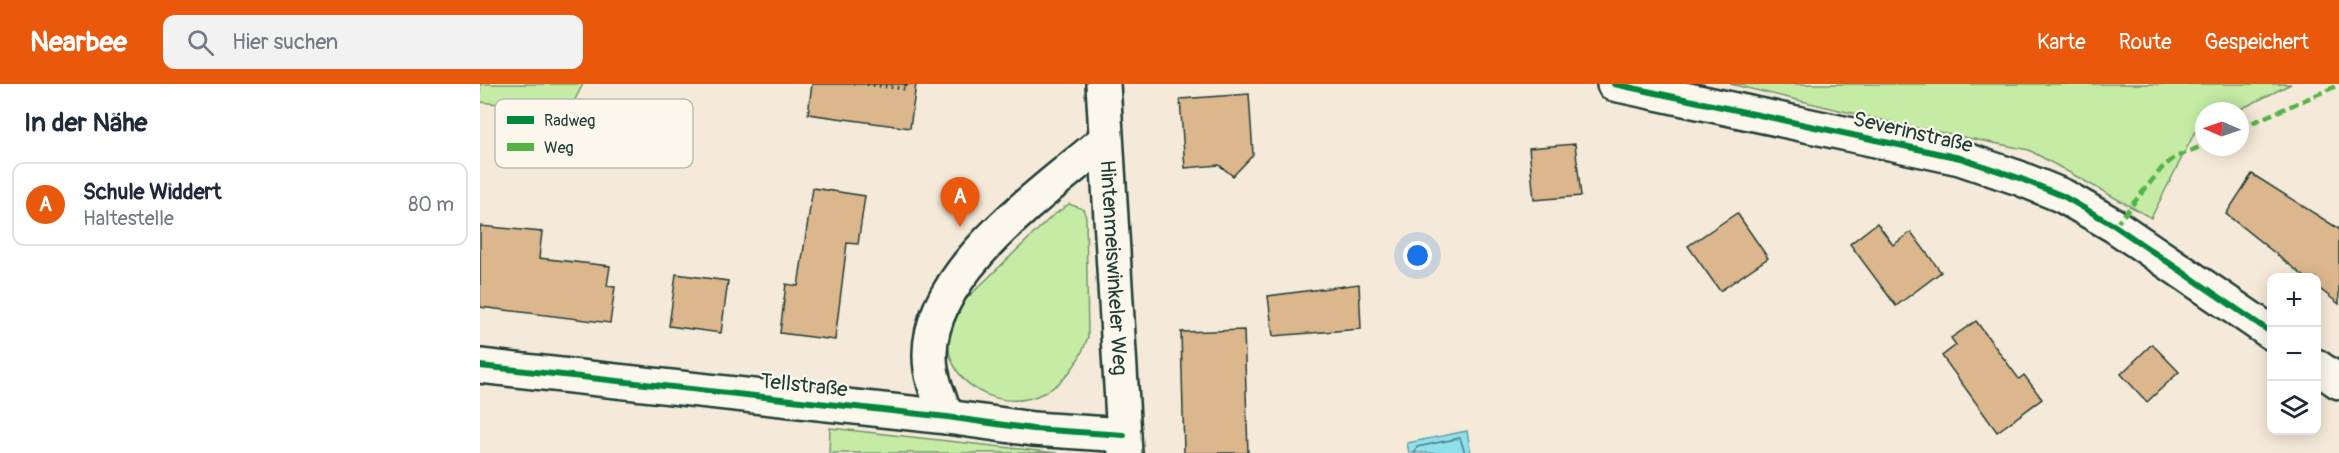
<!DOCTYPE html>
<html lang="de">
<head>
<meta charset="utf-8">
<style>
  body { margin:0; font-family:Pangolin,sans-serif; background:#f2f2f3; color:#1f2937 }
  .controls { position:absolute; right:18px; bottom:18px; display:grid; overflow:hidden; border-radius:12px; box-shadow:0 3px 15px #0003 }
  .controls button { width:54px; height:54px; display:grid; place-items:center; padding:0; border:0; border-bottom:2px solid #e0e1e3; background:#fff; color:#1f2937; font:30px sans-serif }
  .compass { position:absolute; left:1715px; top:18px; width:54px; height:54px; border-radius:50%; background:#fff; box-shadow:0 3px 15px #0003; rotate:272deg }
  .you { position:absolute; left:938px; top:172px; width:21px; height:21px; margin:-15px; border:4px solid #fff; border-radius:50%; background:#1a73e8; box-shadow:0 0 0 9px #1a73e833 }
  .badge { display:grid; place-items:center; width:39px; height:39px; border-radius:50%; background:#ea580c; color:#fff; font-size:20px; font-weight:700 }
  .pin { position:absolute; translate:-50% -50px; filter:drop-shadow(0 2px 3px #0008) }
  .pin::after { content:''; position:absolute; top:32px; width:21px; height:18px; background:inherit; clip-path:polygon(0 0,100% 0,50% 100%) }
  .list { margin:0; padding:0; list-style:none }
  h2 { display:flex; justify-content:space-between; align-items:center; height:78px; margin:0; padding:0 24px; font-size:26px }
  h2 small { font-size:20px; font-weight:400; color:#747a83 }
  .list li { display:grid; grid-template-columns:39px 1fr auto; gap:18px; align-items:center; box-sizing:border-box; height:84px; margin:0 12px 12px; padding:0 12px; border:2px solid #e0e1e3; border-radius:12px }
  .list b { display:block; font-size:22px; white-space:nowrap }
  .list p { margin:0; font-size:20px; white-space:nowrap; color:#747a83 }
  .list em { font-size:20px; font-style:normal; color:#747a83 }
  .icon { flex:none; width:33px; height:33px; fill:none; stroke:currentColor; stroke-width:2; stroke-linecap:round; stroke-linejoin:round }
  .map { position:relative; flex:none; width:1859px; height:369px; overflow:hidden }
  header { display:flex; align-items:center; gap:36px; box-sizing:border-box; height:84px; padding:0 30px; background:#ea580c; color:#fff }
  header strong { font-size:28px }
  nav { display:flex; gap:33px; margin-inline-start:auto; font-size:21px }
  .search { width:420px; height:54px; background:#f2f2f3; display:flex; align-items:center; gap:15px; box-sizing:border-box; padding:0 21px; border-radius:12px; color:#747a83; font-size:22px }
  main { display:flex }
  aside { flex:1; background:#fff }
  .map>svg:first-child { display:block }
</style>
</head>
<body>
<header>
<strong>Nearbee</strong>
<div class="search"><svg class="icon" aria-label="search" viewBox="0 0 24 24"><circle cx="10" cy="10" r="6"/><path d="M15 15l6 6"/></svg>Hier suchen</div>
<nav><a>Karte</a><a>Route</a><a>Gespeichert</a></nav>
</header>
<main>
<aside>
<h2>In der Nähe<small></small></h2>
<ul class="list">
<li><span class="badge">A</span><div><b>Schule Widdert</b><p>Haltestelle</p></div><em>80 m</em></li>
</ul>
</aside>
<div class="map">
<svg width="1859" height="369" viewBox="0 0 1859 369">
  <rect width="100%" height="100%" fill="#f5ead9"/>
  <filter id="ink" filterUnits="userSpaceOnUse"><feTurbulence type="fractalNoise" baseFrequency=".0167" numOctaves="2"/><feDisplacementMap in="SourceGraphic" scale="12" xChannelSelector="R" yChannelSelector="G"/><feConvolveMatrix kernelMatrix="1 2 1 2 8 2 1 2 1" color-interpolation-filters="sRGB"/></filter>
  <g filter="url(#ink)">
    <!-- green -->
    <g fill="#c5eba5" stroke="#72946c" stroke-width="1.5">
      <polygon points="0,0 103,0 89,27 0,18"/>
      <polygon points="1250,0 1811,0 1757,27 1724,27 1724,43 1715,48 1671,134 1549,66 1422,41"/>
      <path d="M589,120L603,125L606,133L608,253C569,369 429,305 479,222L571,133Z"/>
      <polygon points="350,344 577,369 349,369"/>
    </g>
    <!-- water -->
    <polygon fill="#90dfed" stroke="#639ea3" stroke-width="1.5" points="987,347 991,369 929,369 927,359"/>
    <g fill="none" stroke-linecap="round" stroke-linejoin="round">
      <!-- shore -->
      <polyline stroke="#4c7e7e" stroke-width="1.5" points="935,369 937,363 980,354 985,369"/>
    </g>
    <!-- building -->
    <g fill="#dcb68d" stroke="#1f3d34" stroke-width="1.5">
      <polygon points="332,0 436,0 430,44 328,30"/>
      <polygon points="769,10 773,71 753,92 739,81 705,84 700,15"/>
      <polygon points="1095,60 1101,112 1054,116 1049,64"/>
      <polygon points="1772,90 1859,145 1859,220 1836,202 1836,194 1826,194 1746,130"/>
      <polygon points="333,104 385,112 378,160 367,159 355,256 300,249 306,200 318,202"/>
      <polygon points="1257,129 1288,174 1240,207 1208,162"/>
      <polygon points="1397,139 1413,161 1431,148 1461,188 1416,222 1370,160"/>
      <polygon points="0,142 62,148 59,174 130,182 127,202 135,203 130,239 0,223"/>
      <polygon points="196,190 248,197 241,249 189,242"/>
      <polygon points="879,200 881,245 793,252 788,212"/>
      <polygon points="1496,237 1539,295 1544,291 1562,315 1517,348 1462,272 1476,261 1471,254"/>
      <polygon points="764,246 768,369 704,369 701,248"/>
      <polygon points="1672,260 1699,288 1667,318 1641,290"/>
    </g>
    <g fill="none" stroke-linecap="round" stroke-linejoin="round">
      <!-- minor casing -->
      <g stroke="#1f3d34" stroke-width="38">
        <g id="minor">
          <path id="s1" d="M623,0L645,369"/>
          <polyline points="1134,0 1480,74 1539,94 1583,112 1635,142 1792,249"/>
          <polyline points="0,282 467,333 553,345 644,351"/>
          <polyline points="1836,282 1859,298"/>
          <path d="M467,333C459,313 450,294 450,272C448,187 566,107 625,56"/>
        </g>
      </g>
      <!-- path -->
      <polyline stroke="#1f3d34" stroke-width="4" stroke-dasharray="1.5 4.5" stroke-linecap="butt" points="387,0 426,5 426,0"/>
      <!-- minor -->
      <use href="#minor" stroke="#fbf7ec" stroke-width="33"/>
      <!-- quiet -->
      <g stroke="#55b346" stroke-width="4.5" stroke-dasharray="9 4.5" stroke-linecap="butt">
        <polyline points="1760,44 1859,1"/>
        <polyline points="1635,142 1682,84 1694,74 1724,61"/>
      </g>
      <!-- cycleway casing -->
      <g stroke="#fbf7ec" stroke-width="10">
        <g id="cycleway">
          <polyline points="1134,0 1480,74 1539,94 1583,112 1635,142 1792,249"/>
          <polyline points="0,282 467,333 553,345 644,351"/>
        </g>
      </g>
      <!-- cycleway -->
      <use href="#cycleway" stroke="#00873e" stroke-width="6"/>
    </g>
  </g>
  <g text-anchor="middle" stroke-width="4.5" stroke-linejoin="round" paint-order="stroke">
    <!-- street labels -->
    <g font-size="21" fill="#1f3d34" stroke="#fbf7ec">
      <text transform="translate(1433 48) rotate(13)" y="7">Severinstraße</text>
      <text dy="7" stroke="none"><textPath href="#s1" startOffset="184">Hintenmeiswinkeler Weg</textPath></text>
      <text transform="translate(324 301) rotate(6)" y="7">Tellstraße</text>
    </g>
  </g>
  <!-- legend -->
  <rect x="15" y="15" width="198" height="69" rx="9" fill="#fbf7ec" stroke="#b9bfb5" stroke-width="1.5"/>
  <rect x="27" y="32" width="27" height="8" fill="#00873e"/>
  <rect x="27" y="59" width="27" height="8" fill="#55b346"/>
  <g font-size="16" fill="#1f3d34">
    <text x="64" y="42">Radweg</text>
    <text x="64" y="69">Weg</text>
  </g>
</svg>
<div class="controls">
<button>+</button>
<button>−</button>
<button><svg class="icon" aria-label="layers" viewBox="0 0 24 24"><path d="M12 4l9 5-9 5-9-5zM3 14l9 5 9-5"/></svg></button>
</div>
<svg class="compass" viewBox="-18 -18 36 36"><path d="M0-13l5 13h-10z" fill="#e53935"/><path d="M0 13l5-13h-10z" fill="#747a83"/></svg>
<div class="you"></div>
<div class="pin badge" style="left:480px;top:143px">A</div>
</div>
</main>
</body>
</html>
